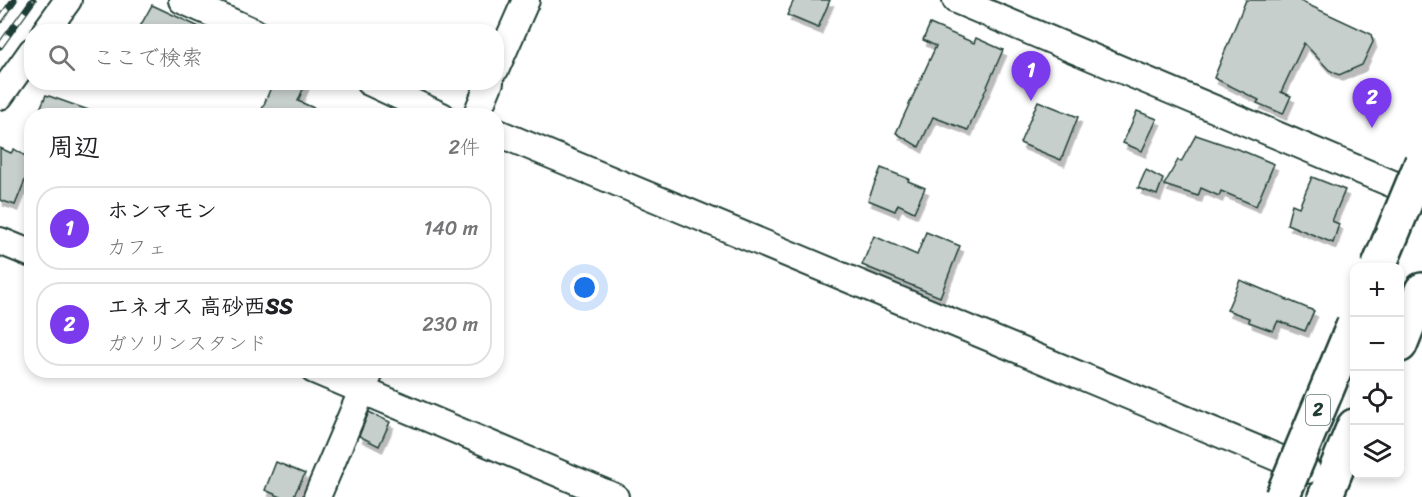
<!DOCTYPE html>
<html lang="ja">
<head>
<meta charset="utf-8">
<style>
  body { margin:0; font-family:Sriracha,"Klee One",sans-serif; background:#f6f6f6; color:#202124 }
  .controls { position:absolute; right:18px; bottom:18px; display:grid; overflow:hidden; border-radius:12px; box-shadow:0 3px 9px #0003 }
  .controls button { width:54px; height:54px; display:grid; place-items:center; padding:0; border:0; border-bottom:2px solid #e0e0e0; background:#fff; color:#202124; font:30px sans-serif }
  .you { position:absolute; left:585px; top:288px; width:21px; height:21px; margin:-15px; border:4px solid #fff; border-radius:50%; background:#1a73e8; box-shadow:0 0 0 9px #1a73e833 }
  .badge { display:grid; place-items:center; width:39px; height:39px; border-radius:50%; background:#7c3aed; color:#fff; font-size:20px; font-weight:700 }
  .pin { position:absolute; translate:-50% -50px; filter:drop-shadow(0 2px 3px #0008) }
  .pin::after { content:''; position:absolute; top:32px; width:21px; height:18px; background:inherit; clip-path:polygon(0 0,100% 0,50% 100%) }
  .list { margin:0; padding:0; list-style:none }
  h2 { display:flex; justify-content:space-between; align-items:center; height:78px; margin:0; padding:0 24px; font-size:26px }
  h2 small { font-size:20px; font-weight:400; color:#757577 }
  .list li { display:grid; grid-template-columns:39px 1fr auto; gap:18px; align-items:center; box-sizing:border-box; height:84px; margin:0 12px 12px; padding:0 12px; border:2px solid #e0e0e0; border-radius:24px }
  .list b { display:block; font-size:22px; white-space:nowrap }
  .list p { margin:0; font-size:20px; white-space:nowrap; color:#757577 }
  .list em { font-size:20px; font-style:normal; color:#757577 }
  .icon { flex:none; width:33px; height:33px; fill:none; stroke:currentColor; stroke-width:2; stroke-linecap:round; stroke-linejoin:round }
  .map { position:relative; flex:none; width:1422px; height:497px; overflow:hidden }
  .search { position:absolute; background:#fff; box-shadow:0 3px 9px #0003; left:24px; top:24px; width:480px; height:66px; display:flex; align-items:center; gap:15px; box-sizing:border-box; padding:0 21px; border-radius:24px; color:#757577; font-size:22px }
  .panel { position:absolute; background:#fff; box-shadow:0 3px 9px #0003; left:24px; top:108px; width:480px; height:270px; border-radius:24px }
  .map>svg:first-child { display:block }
</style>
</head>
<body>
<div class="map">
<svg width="1422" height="497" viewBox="0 0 1422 497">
  <defs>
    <filter id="shadow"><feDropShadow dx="3.5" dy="6" stdDeviation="0" flood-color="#0004"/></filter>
  </defs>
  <rect width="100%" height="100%" fill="#fff"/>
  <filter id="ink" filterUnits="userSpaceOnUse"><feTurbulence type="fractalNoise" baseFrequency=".0167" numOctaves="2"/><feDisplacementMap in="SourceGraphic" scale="12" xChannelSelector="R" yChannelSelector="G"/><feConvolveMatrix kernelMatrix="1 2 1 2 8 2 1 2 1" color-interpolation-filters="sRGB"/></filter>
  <g filter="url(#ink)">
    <!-- building -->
    <g fill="#c7cfcc" stroke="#1f3d34" stroke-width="1.5" filter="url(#shadow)">
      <polygon points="794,0 830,0 818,28 787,15"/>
      <polygon points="1246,0 1298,0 1371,34 1373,42 1362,65 1339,75 1329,70 1304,43 1281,92 1291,96 1283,114 1257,103 1259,100 1214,78"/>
      <polygon points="152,5 210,32 137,32"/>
      <polygon points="930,24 974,43 976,38 1003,50 968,130 933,117 919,147 896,133 936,46 923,40"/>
      <polygon points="273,82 306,82 298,101 332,116 279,116 261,112"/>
      <polygon points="46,95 97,113 96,116 37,116"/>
      <polygon points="1038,101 1078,117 1061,160 1020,143"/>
      <polygon points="1137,111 1157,119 1142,151 1123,143"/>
      <polygon points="1196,135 1243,151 1274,164 1256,206 1221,191 1219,196 1201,188 1198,196 1164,185 1178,160 1181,162"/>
      <polygon points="0,148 11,153 14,149 32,160 32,163 15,205 0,200"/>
      <polygon points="881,168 909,179 908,181 925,188 914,212 898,204 895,211 868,200"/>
      <polygon points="1146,170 1163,179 1157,195 1138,188"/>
      <polygon points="1312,177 1345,190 1332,221 1339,224 1333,243 1287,224 1292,204 1299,207"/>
      <polygon points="926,232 960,246 940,297 862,265 874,236 917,255"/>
      <polygon points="1240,280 1314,311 1305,331 1278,321 1273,331 1249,322 1249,318 1227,310"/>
      <polygon points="369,412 390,422 379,446 359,436"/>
      <polygon points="276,462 305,474 293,497 281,497 265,490"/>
    </g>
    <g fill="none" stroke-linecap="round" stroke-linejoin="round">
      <!-- minor casing -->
      <g stroke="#1f3d34" stroke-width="30">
        <g id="minor">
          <polyline points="182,0 254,32"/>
          <polyline points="956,0 1419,195"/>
          <polyline points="45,32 68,0"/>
          <polyline points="496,68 526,0"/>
          <polyline points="369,82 442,116"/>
          <polyline points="0,96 32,51"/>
          <polyline points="476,116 490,82"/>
          <polyline points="496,132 1307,470"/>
          <polyline points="0,241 32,254"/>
          <polyline points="314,370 615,497"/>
          <polyline points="317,497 371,370"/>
        </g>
      </g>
      <!-- highway casing -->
      <g stroke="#1f3d34" stroke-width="38">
        <g id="highway">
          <polyline points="1400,345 1422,290"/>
          <polyline points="1325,497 1354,426"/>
        </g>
      </g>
      <!-- minor -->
      <use href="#minor" stroke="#fff" stroke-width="26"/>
      <!-- highway -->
      <use href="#highway" stroke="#fff" stroke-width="33"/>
      <!-- rail casing -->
      <g stroke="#1f3d34" stroke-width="7">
        <g id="rail">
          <polyline points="0,20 14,0"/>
          <polyline points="0,46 33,0"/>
        </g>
      </g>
      <!-- rail -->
      <use href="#rail" stroke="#fff" stroke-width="4.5" stroke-dasharray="14" stroke-linecap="butt"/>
      <!-- highway-bridge casing -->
      <g stroke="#1f3d34" stroke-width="38" stroke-linecap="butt">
        <g id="highway-bridge">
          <polyline points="1378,268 1422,162"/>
          <polyline points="1282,497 1354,324"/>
        </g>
      </g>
      <!-- highway-bridge -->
      <use href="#highway-bridge" stroke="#fff" stroke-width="33"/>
    </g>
  </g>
  <g text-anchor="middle" stroke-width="4.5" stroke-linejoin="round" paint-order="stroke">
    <!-- shield labels -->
    <rect fill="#fff" stroke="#627771" stroke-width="1.5" x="1306" y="395" width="24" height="30" rx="4.5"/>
    <g font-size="18" font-weight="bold" fill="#1f3d34">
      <text x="1318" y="416">2</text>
    </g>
  </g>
</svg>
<div class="controls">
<button>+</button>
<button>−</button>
<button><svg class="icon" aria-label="locate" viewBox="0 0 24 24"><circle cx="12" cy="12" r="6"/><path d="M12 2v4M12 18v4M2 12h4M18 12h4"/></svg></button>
<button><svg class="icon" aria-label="layers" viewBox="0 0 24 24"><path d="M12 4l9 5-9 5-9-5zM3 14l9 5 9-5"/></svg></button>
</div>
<div class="you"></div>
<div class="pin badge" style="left:1031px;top:101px">1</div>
<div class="pin badge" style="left:1372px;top:128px">2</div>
<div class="search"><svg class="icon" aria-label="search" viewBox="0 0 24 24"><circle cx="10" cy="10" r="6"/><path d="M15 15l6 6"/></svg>ここで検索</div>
<section class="panel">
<h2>周辺<small>2件</small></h2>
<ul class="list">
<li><span class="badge">1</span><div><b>ホンマモン</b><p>カフェ</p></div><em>140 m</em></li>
<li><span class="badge">2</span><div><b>エネオス 高砂西SS</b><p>ガソリンスタンド</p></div><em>230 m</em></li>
</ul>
</section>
</div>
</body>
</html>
